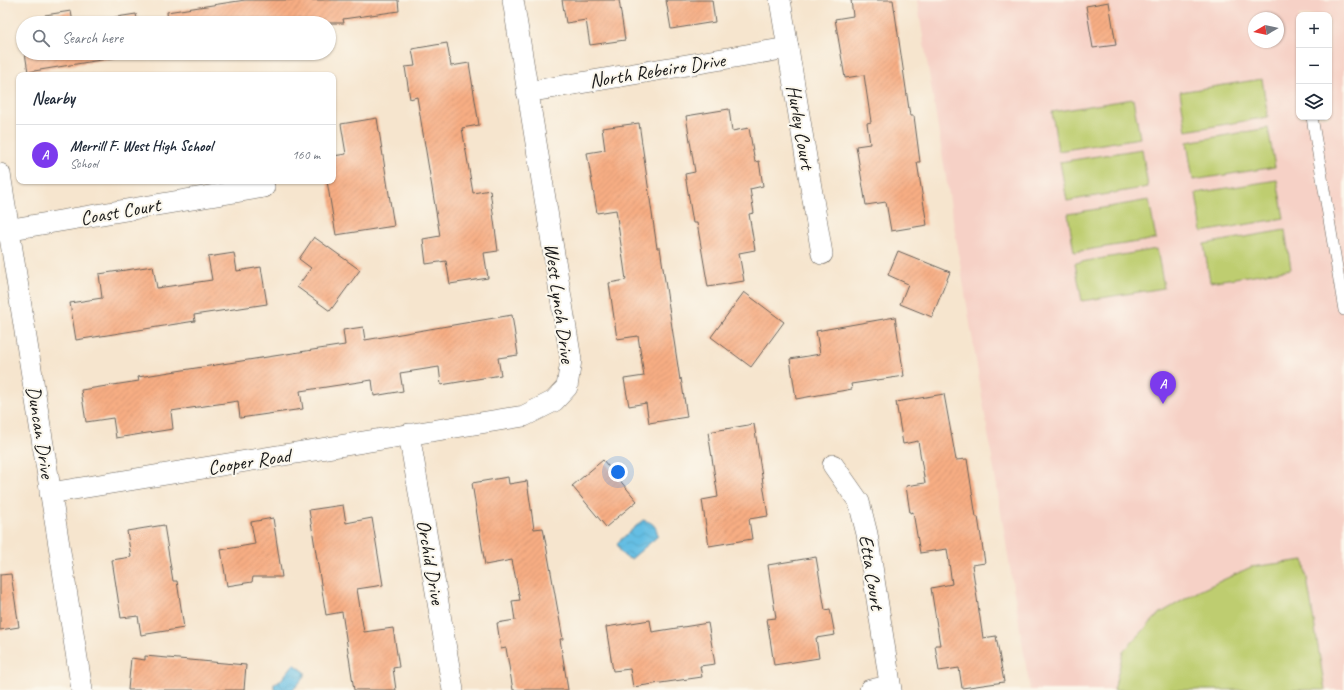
<!DOCTYPE html>
<html lang="en">
<head>
<meta charset="utf-8">
<style>
  body { margin:0; font-family:Caveat,sans-serif; background:#f6f6f7; color:#1f2937 }
  .controls { position:absolute; right:12px; top:12px; display:grid; overflow:hidden; border-radius:8px; box-shadow:0 1px 3px #0004 }
  .controls button { width:36px; height:36px; display:grid; place-items:center; padding:0; border:0; border-bottom:1px solid #e0e1e3; background:#fff; color:#1f2937; font:20px sans-serif }
  .compass { position:absolute; left:1248px; top:12px; width:36px; height:36px; border-radius:50%; background:#fff; box-shadow:0 1px 3px #0004; rotate:261deg }
  .you { position:absolute; left:618px; top:472px; width:14px; height:14px; margin:-10px; border:3px solid #fff; border-radius:50%; background:#1a73e8; box-shadow:0 0 0 6px #1a73e833 }
  .badge { display:grid; place-items:center; width:26px; height:26px; border-radius:50%; background:#7c3aed; color:#fff; font-size:13px; font-weight:700 }
  .pin { position:absolute; translate:-50% -33px; filter:drop-shadow(0 1px 2px #0008) }
  .pin::after { content:''; position:absolute; top:21px; width:14px; height:12px; background:inherit; clip-path:polygon(0 0,100% 0,50% 100%) }
  .list { margin:0; padding:0; list-style:none }
  h2 { display:flex; justify-content:space-between; align-items:center; height:52px; margin:0; padding:0 16px; font-size:17px }
  h2 small { font-size:13px; font-weight:400; color:#747a83 }
  .list li { display:grid; grid-template-columns:26px 1fr auto; gap:12px; align-items:center; box-sizing:border-box; height:60px; padding:0 16px; border-top:1px solid #e0e1e3 }
  .list b { display:block; font-size:15px; white-space:nowrap }
  .list p { margin:0; font-size:13px; white-space:nowrap; color:#747a83 }
  .list em { font-size:13px; font-style:normal; color:#747a83 }
  .icon { flex:none; width:22px; height:22px; fill:none; stroke:currentColor; stroke-width:2; stroke-linecap:round; stroke-linejoin:round }
  .map { position:relative; flex:none; width:1344px; height:690px; overflow:hidden }
  .search { position:absolute; background:#fff; box-shadow:0 1px 3px #0004; left:16px; top:16px; width:320px; height:44px; display:flex; align-items:center; gap:10px; box-sizing:border-box; padding:0 14px; border-radius:22px; color:#747a83; font-size:15px }
  .panel { position:absolute; background:#fff; box-shadow:0 1px 3px #0004; left:16px; top:72px; width:320px; height:112px; border-radius:8px }
  .map>svg:first-child { display:block }
</style>
</head>
<body>
<div class="map">
<svg width="1344" height="690" viewBox="0 0 1344 690">
  <defs>
    <pattern id="water-waves" width="16" height="10" patternUnits="userSpaceOnUse"><rect width="16" height="10" fill="#65bee3"/><path d="M0 5q4-4 8 0t8 0" fill="none" stroke="#57a3c2"/></pattern>
    <pattern id="building-hatch" width="6" height="6" patternUnits="userSpaceOnUse"><rect width="6" height="6" fill="#f7ad83"/><path d="M-1 1l2-2M0 6l6-6M5 7l2-2" fill="none" stroke="#d39471"/></pattern>
  </defs>
  <rect width="100%" height="100%" fill="#fbf7ec"/>
  <filter id="ink" filterUnits="userSpaceOnUse"><feTurbulence type="fractalNoise" baseFrequency=".025" numOctaves="2"/><feDisplacementMap in="SourceGraphic" scale="8" xChannelSelector="R" yChannelSelector="G"/><feConvolveMatrix kernelMatrix="1 2 1 2 8 2 1 2 1" color-interpolation-filters="sRGB"/></filter>
  <filter id="wash" filterUnits="userSpaceOnUse"><feTurbulence type="fractalNoise" baseFrequency=".012" numOctaves="4" result="noise"/><feDisplacementMap in="SourceGraphic" scale="16" xChannelSelector="R" yChannelSelector="G"/><feGaussianBlur stdDeviation="0.9" result="paint"/><feColorMatrix in="noise" values="0 0 0 0 0 0 0 0 0 0 0 0 0 0 0 0 0 1.4 0 .05"/><feComposite in="paint" operator="in"/></filter>
  <g filter="url(#wash)">
    <rect width="100%" height="100%" fill="#f6e5ce"/>
    <!-- built -->
    <path fill="#f6d1c6" fill-rule="evenodd" d="M917,0H1344V690H1030ZM1299,15H1329V117H1299ZM1254,18H1278V42H1254Z"/>
    <!-- green -->
    <g fill="#becd70" stroke="#6d7446">
      <polygon points="1262,79 1268,117 1186,131 1180,92"/>
      <polygon points="1133,99 1140,138 1058,151 1052,112"/>
      <polygon points="1268,128 1275,167 1193,180 1187,142"/>
      <polygon points="1142,149 1148,187 1067,201 1060,162"/>
      <polygon points="1277,180 1284,218 1202,232 1196,193"/>
      <polygon points="1149,200 1156,239 1074,252 1068,214"/>
      <polygon points="1285,230 1291,269 1210,282 1204,244"/>
      <polygon points="1157,249 1164,288 1082,301 1075,263"/>
      <polygon points="1304,560 1325,690 1114,690 1123,652 1159,614 1199,591 1251,567"/>
    </g>
    <!-- water -->
    <g fill="url(#water-waves)" stroke="#406d80">
      <path d="M643,520C654,523 656,526 658,536L631,559C622,557 620,552 617,543Z"/>
      <polygon points="294,664 305,672 305,676 293,690 274,690 274,684 280,681"/>
    </g>
    <g id="blocks">
      <!-- building -->
      <g fill="url(#building-hatch)">
        <polygon points="245,0 398,0 399,11 343,19 344,23 168,23 167,12"/>
        <polygon points="562,0 619,0 625,40 590,45 586,20 566,23"/>
        <polygon points="666,0 712,0 715,22 671,29"/>
        <polygon points="851,0 893,0 910,116 914,116 920,162 917,162 927,225 891,231 886,202 866,205 856,146 870,144 867,123 871,122 864,75 845,78 835,19 853,16"/>
        <polygon points="1109,2 1116,45 1093,48 1086,6"/>
        <polygon points="71,11 73,23 46,23 45,15"/>
        <polygon points="136,14 138,23 78,23"/>
        <polygon points="447,43 451,66 469,63 479,125 462,128 473,193 490,190 498,251 484,253 488,278 450,284 446,261 426,264 423,239 440,236 417,97 410,99 405,67 415,66 412,49"/>
        <polygon points="25,53 143,53 28,72"/>
        <polygon points="729,109 732,131 749,128 755,162 759,161 763,186 750,189 754,213 749,214 755,250 739,253 744,281 708,287 697,223 693,223 685,174 695,172 686,116"/>
        <polygon points="377,118 394,226 336,235 327,181 333,181 333,156 346,154 341,124"/>
        <polygon points="639,123 657,248 660,248 680,380 681,378 687,417 649,423 646,403 629,406 624,379 644,376 638,336 617,339 609,283 626,280 616,210 597,213 587,153 605,150 602,128"/>
        <polygon points="314,237 360,270 330,311 297,287 311,268 299,259"/>
        <polygon points="898,251 950,272 932,317 900,304 908,284 888,275"/>
        <polygon points="234,253 237,271 261,267 267,304 194,315 195,321 76,340 70,303 102,298 99,274 153,266 157,288 212,280 208,257"/>
        <polygon points="744,292 784,322 751,367 711,337"/>
        <polygon points="512,315 518,355 498,358 501,375 441,385 439,367 400,373 403,391 374,396 372,380 300,391 303,409 240,418 238,401 171,411 173,429 116,438 113,418 86,422 81,390 139,381 138,377 345,345 343,330 363,327 365,340"/>
        <polygon points="895,317 904,376 851,384 852,389 796,399 790,359 820,354 816,331"/>
        <polygon points="944,394 956,460 967,459 976,517 978,517 985,563 972,565 983,638 996,636 1004,682 962,688 959,668 939,671 935,645 940,645 931,588 952,584 947,549 920,553 913,512 910,513 906,486 925,483 918,441 903,444 896,402"/>
        <polygon points="754,424 768,516 749,519 752,539 709,546 702,500 718,497 708,432"/>
        <polygon points="603,460 637,501 606,527 572,486"/>
        <polygon points="508,477 509,484 527,481 534,529 543,528 563,639 560,639 568,690 513,690 506,648 501,649 497,623 515,620 512,601 520,600 512,560 485,565 472,483"/>
        <polygon points="343,505 346,523 372,518 383,585 357,589 364,632 393,628 399,667 393,668 396,690 354,690 342,612 326,615 309,510"/>
        <polygon points="273,518 282,577 253,577 252,582 227,586 221,550 255,544 251,522"/>
        <polygon points="164,525 173,581 177,581 184,628 141,635 138,616 121,618 112,560 131,557 127,531"/>
        <polygon points="816,557 825,610 830,609 835,635 816,638 819,658 774,665 767,619 776,618 768,565"/>
        <polygon points="11,574 19,627 0,630 0,575"/>
        <polygon points="650,620 652,632 708,623 715,664 700,666 702,677 633,687 630,669 613,671 606,627"/>
        <polygon points="145,656 246,665 244,690 128,690 131,658 145,660"/>
      </g>
    </g>
  </g>
  <g filter="url(#ink)">
    <use href="#blocks" fill-opacity="0" stroke="#68625a" stroke-width="1"/>
    <g fill="none" stroke-linecap="round" stroke-linejoin="round">
      <!-- lane casing -->
      <g stroke="#68625a" stroke-width="12">
        <polyline id="lane" points="1312,117 1344,310"/>
      </g>
      <!-- street casing -->
      <g stroke="#68625a" stroke-width="22">
        <g id="street">
          <polyline points="780,0 822,254"/>
          <polyline points="527,92 788,48"/>
          <polyline points="0,174 82,690"/>
          <polyline points="0,231 264,187"/>
          <polyline points="409,434 453,690"/>
          <polyline points="833,465 859,502 867,534 891,690"/>
          <polyline points="50,493 524,416 554,401 567,387 571,360 513,0"/>
          <polyline points="870,690 890,686"/>
        </g>
      </g>
      <!-- lane -->
      <use href="#lane" stroke="#fff" stroke-width="11"/>
      <!-- street -->
      <use href="#street" stroke="#fff" stroke-width="21"/>
    </g>
  </g>
  <g text-anchor="middle" stroke-width="4" stroke-linejoin="round" paint-order="stroke">
    <!-- street labels -->
    <g font-size="20" fill="#1c1c1c" stroke="#fbf7ec">
      <text transform="translate(657 70) rotate(-9)" y="7">North Rebeiro Drive</text>
      <text transform="translate(801 127) rotate(80)" y="7">Hurley Court</text>
      <text transform="translate(120 211) rotate(-10)" y="7">Coast Court</text>
      <text transform="translate(560 303) rotate(82)" y="7">West Lynch Drive</text>
      <text transform="translate(41 432) rotate(81)" y="7">Duncan Drive</text>
      <text transform="translate(249 461) rotate(-9)" y="7">Cooper Road</text>
      <text transform="translate(431 562) rotate(80)" y="7">Orchid Drive</text>
      <text transform="translate(872 572) rotate(81)" y="7">Etta Court</text>
    </g>
  </g>
</svg>
<div class="controls">
<button>+</button>
<button>−</button>
<button><svg class="icon" aria-label="layers" viewBox="0 0 24 24"><path d="M12 4l9 5-9 5-9-5zM3 14l9 5 9-5"/></svg></button>
</div>
<svg class="compass" viewBox="-18 -18 36 36"><path d="M0-13l5 13h-10z" fill="#e53935"/><path d="M0 13l5-13h-10z" fill="#747a83"/></svg>
<div class="you"></div>
<div class="pin badge" style="left:1163px;top:404px">A</div>
<div class="search"><svg class="icon" aria-label="search" viewBox="0 0 24 24"><circle cx="10" cy="10" r="6"/><path d="M15 15l6 6"/></svg>Search here</div>
<section class="panel">
<h2>Nearby<small></small></h2>
<ul class="list">
<li><span class="badge">A</span><div><b>Merrill F. West High School</b><p>School</p></div><em>160 m</em></li>
</ul>
</section>
</div>
</body>
</html>
